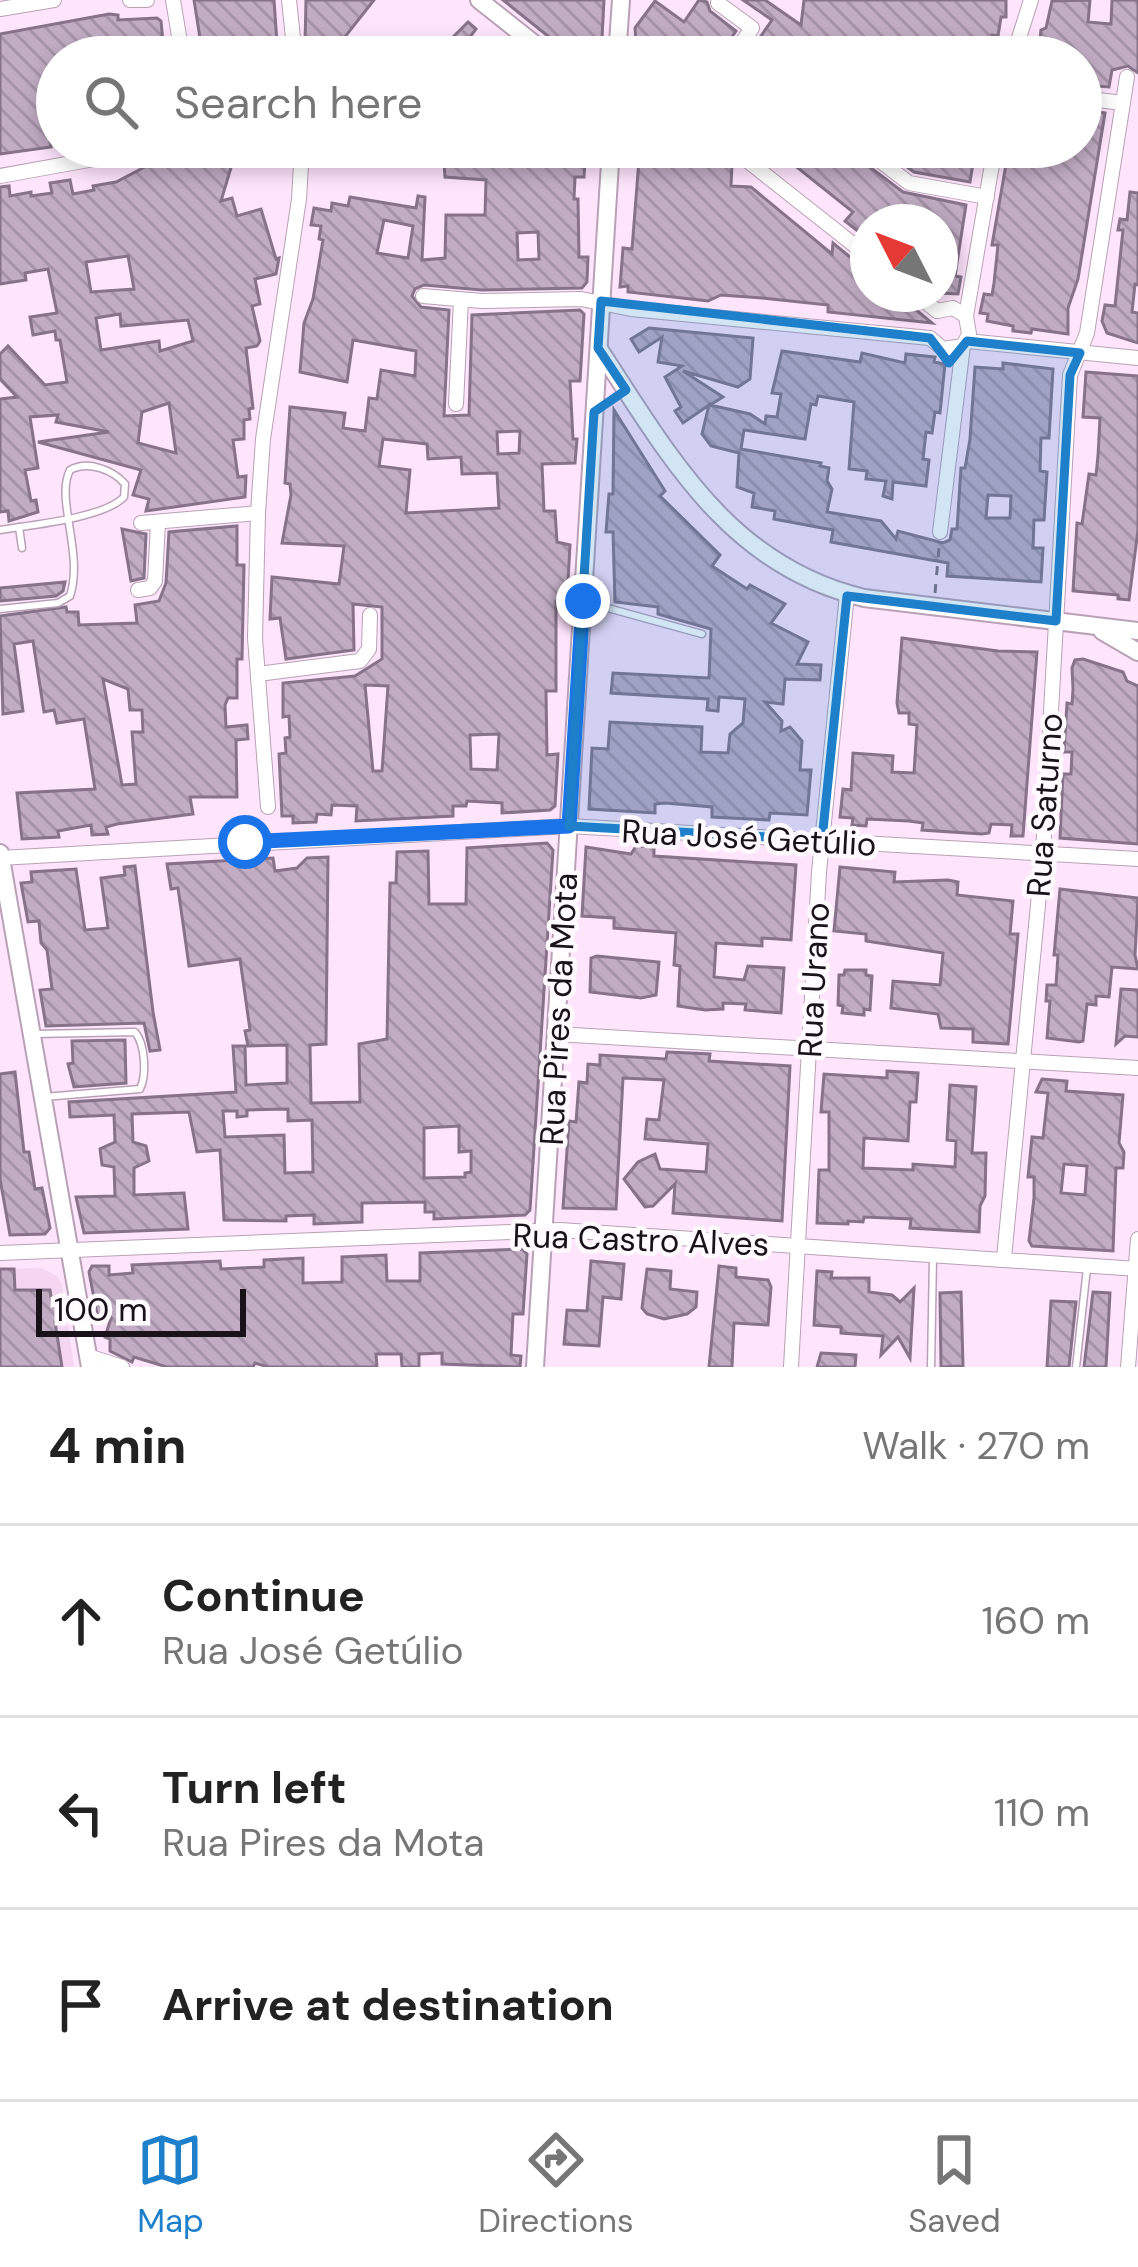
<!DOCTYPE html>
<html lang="en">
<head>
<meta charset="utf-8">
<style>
  body { margin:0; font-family:"DM Sans",sans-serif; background:#f2f2f2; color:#222 }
  .compass { position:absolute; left:850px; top:204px; width:108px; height:108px; border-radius:50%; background:#fff; box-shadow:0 6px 18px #0003; rotate:312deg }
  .scale { position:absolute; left:36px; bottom:30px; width:210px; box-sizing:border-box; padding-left:12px; border:6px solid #1a1219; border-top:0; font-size:33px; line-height:42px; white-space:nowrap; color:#1a1219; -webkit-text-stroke:9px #fffafe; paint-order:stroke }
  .stop { position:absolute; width:36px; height:36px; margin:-27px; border:9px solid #1a73e8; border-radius:50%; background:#fff }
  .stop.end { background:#1a73e8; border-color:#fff; box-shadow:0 3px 12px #0008 }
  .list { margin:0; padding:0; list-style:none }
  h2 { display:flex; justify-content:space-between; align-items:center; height:156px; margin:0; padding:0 48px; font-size:51px }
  h2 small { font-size:39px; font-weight:400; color:#767676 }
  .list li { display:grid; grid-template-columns:78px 1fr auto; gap:36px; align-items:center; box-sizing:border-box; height:192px; padding:0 48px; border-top:3px solid #e0e0e0 }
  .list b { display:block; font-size:45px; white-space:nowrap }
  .list p { margin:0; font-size:39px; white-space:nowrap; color:#767676 }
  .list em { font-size:39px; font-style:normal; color:#767676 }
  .icon { flex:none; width:66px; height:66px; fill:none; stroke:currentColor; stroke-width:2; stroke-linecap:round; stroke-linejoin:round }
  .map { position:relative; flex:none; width:1138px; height:1367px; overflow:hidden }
  .search { position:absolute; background:#fff; box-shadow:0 6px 18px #0003; left:36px; right:36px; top:36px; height:132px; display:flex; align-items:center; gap:30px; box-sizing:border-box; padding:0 42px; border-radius:66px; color:#767676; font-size:45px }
  .sheet { height:732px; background:#fff }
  nav { display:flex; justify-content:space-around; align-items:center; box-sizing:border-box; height:168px; border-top:3px solid #e0e0e0; background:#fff; font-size:33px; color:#767676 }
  nav a { display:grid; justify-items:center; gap:6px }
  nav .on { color:#1e7fcb }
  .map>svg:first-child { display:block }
</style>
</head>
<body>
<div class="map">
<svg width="1138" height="1367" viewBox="0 0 1138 1367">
  <defs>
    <pattern id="building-back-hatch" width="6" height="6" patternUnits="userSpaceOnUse" patternTransform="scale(3)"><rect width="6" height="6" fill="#c1acc4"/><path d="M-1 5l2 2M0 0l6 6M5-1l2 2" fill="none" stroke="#a593a8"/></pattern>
  </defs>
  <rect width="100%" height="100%" fill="#fee5fc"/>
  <!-- built -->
  <polygon fill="#f5d6f2" points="41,1268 57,1276 62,1284 74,1367 0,1367 0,1269"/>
  <!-- building -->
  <g fill="url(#building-back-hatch)" stroke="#867389" stroke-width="3" fill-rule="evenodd">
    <polygon points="194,0 274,0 278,57 203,57"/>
    <polygon points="306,0 374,0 329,57 313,57 312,44 305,45"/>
    <polygon points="503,0 604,0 601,57 574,57"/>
    <polygon points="699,0 707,2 710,11 736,31 718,57 637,54 635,28 655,1 684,22"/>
    <polygon points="743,0 765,0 801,25 804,0 1006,0 1006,17 1001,17 998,36 992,35 990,57 916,57 916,52 857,46 856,57 755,57 752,49 772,20"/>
    <polygon points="1090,0 1088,22 1111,24 1112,0 1138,0 1138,73 1128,66 1112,70 1109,87 1081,85 1081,57 1038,57 1041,30 1046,28 1052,1"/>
    <polygon points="109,14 118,15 118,20 157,18 161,21 164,53 155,52 155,57 121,57 121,45 97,46 98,57 57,57 57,141 50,142 51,147 0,154 0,34"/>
    <polygon points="468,22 476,29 470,37 496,57 447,57 439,51"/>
    <polygon points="1082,109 1105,113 1078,279 1068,308 1068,334 1032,329 1031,333 1013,331 1013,326 987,321 988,314 980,313 984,294 992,295 994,283 998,245 992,245 1009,147 1081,147"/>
    <path d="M163,147H209L207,151L233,161L221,201L232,198L237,216L261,209L276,259L279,258L276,274L255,279L260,304L252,306L260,341L257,346L246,348L253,408L249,409L250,419L244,420V439L233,440L238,477L246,476L245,497L146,511L149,499L133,495L141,470L38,442L109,432L56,422L58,415L30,417L38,468L25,470L31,501L36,500L38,512L9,521L8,511L0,512V399L17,397L0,379V354L8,346L45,385L67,382L60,340H56L55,331L33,335L30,317L57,313L48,269L25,273L26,280L0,284V187L9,186L10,196L31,192V196L52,193L50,183L70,180L73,194L94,190L93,186L116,182L158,160ZM128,256L134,289L91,292L86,262ZM120,314L121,326L188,320L193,341L160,351L159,341L101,350L96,318ZM169,403L176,453L138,443L142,412Z"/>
    <path d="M478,147H586L584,177H575L574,199H578L579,257H588L587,282L582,288L482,290L424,285L415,289L412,296L421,307L449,310L444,416L469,415L472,315L580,310L584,314L580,381H570L573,439H577L575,463L542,464L544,511H555L557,542L570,545L567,600L556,601V691H546L547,755L558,754L555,806L550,810L502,813V803L467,801L466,806H453V816L356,821L357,806L332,805L331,815L317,814L316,822L293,823V816H282L279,754L286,753L285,738L290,737L289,716L283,717V683L355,676L382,659V607L353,604L354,650L286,659L280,618L270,619L272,577L339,584L344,546L282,543L291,495L290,484L285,483L290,407L345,413L343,428L365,431L369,398L377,399L381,370L415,376L416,351L353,340L347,382L300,372L304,323L313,299L323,240L319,239L321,226L311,225L314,208L331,211L332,203L348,206L350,197L416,208L418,196L425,197L422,260L445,258L446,215H485L486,180L445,177L444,163L464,164ZM384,220L413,226L408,258L377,253ZM538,232L539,259L518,260L517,233ZM520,431L519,453L498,454L497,432ZM383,439L427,444L428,459L461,457L462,474L497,473L499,508L406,513L410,470L379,466ZM365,685L388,686L382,771H373ZM499,734L497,770L471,769L470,735Z"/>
    <polygon points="640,147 701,147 717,160 721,155 732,164 731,186 751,187 832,254 833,243 868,272 868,294 897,294 932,323 828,312 828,305 762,298 721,295 708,301 628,292 628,286 620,287 623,248 632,249"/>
    <polygon points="763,147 851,147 855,156 903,192 966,205 955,276 961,277 958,294 940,293 940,222 868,222 868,239 845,221 853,212 788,160 784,165"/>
    <polygon points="880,147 949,152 950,147 983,147 980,164 973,163 970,182 914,172"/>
    <polygon points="1130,192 1138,193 1138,285 1135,284 1132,312 1138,313 1138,343 1107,333 1102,321 1105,305 1115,306 1123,230 1118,230 1120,219 1127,220"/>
    <path d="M649,328L753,338L750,379L738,387L683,371L723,397L710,405L750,414L765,424L766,416L777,417L781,394L772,393L782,351L860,362L862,353L905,363L906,354L935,357L934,362L945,364L940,413L935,412L932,433L926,432L923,459L929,460L926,486L893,482L892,499L883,496L886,481L866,479L867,471L849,469L854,402L818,396L816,405L811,404L805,439L744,430L741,449L821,463L820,466L829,468L827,481L832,489L827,512L881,521L896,539L898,531L943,543L950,540L952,529H957L961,468H965L970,439L975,367L1003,369V363L1053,369L1049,438H1041L1040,471L1047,472L1044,520H1034L1033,548H1043L1041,582L947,576L948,563L831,542L833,530L774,519L775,511L752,507L754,493L737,487L739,453L711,446L702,434L709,405L683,423L675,411L681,407L665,377L682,366L658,362L662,337L639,352L631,339ZM988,495L1011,496L1010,518H986Z"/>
    <polygon points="1086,372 1138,376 1138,530 1129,600 1118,599 1118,595 1073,591 1077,523 1082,524 1089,474 1096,475 1098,456 1100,418 1083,417"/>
    <polygon points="614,410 665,491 660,496 720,555 712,566 747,589 750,585 785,604 771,623 808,642 797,664 821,665 820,680 785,679 783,704 765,702 782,721 781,731 790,727 802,741 800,770 811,770 807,815 770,813 769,820 712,817 712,807 665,803 655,804 655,813 589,809 592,748 608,749 610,722 702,727 701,752 728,753 730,734 743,723 745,699 719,697 718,711 707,710 708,699 611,693 613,673 709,678 711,629 658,614 658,607 615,602 613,532 606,532 609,494 613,494"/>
    <path d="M237,526V565H244L242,659H237V698H228L225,705L226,727L247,725L248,739L236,740L237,797H190L193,814L117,824L106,827L108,834L92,835L91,825L58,831L59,837L22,839L17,793L95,789L84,719L57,723L54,710L44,712L33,641L14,644L23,711L3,714L0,616L66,607L67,612H78L79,625L137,623L135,605L159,601L166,583L169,532ZM103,679L128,689L130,710H142L143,732H132L136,784L122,785Z"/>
    <polygon points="122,529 146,534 144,578 131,581"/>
    <polygon points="65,582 63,591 56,596 0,601 0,588"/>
    <polygon points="902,638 998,651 1037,652 1023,836 1011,836 1012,825 991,824 989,833 982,834 922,830 923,823 909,821 867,819 866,826 852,825 853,818 840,817 843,789 851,790 853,753 893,756 892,772 914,773 917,725 909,724 909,713 899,713 897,703"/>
    <polygon points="1083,659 1123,672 1127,681 1138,686 1138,844 1060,838 1063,774 1071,774 1072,752 1064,752 1067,703 1072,704 1073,689 1072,668 1075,660"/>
    <path d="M547,843L553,850L530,1210L525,1215L434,1219V1212H425V1202L362,1203V1222L314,1224V1215L286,1216V1221L224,1220L220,1150L197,1152L189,1112L132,1114L133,1142L146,1146L149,1161L134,1168V1195L184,1193L188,1229L84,1233L76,1197L115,1196L114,1167L102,1165L100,1149L115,1142L114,1115L70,1117L69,1102L236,1092L233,1046H245L246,1085L287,1083V1045L248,1046L245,1031L250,1030L240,959L189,966L178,888L171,889L167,864L273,858L275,871L297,868L307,858L328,857L326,1044L310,1045L311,1103L360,1102L359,1044L387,1039L390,883H396L397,852L428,851L429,904H466L467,848ZM288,1109V1121L312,1120L313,1172L285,1173L284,1135L225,1137L223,1111H237V1117L247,1116V1110ZM459,1126V1152L471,1151V1172L465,1173V1177L424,1178V1128Z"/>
    <polygon points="636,846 654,847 654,856 796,865 791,940 762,938 762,946 716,943 714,977 744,980 748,966 784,968 781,1013 745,1010 746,1004 723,1003 723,1009 705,1010 678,1006 680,966 674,965 676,933 614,928 614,918 582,916 586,847 631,854"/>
    <polygon points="135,866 153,1012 160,1050 150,1051 144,1023 46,1026 40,990 52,989 47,950 41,943 39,921 28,922 21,883 32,882 31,872 76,869 85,930 108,928 101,878 125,875 124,867"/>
    <polygon points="840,867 895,872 894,882 948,880 958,882 957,895 1013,901 1010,934 1018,934 1008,1044 973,1042 973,1029 941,1028 938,1014 891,1008 893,981 940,985 943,953 866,941 866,934 834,931"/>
    <polygon points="1060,889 1138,898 1135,955 1138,969 1112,967 1109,997 1096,996 1096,1005 1087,1004 1083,1041 1079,1042 1047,1038 1050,1001 1046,1001 1047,985 1056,985 1058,955 1054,955"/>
    <polygon points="597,956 659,962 656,995 641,998 590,992 591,958"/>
    <polygon points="845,970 866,970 866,975 872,976 870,1010 864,1009 864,1015 842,1013 843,1006 838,1005 839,975 844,975"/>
    <polygon points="1121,989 1138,990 1138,1037 1125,1036 1116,1044"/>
    <polygon points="125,1040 126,1083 74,1087 68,1064 73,1063 72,1041"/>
    <polygon points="667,1052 710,1054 709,1061 790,1066 782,1221 673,1213 675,1184 653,1206 645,1207 624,1179 638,1162 655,1154 660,1169 706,1172 708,1144 645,1139 647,1119 659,1120 664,1080 623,1078 616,1209 563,1208 569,1121 576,1122 579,1082 587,1083 588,1064 600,1065 600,1055 666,1059"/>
    <polygon points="887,1071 918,1073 916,1102 910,1102 908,1141 864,1138 863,1168 913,1170 913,1164 955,1167 956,1141 947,1140 950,1085 976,1087 972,1153 986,1153 985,1196 980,1206 979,1232 910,1228 911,1219 864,1217 863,1222 848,1221 848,1224 817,1223 819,1170 829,1170 829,1112 821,1112 824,1074 887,1078"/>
    <polygon points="15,1072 24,1152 29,1152 35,1189 42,1188 50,1228 45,1234 10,1235 0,1179 0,1074"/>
    <path d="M1042,1079L1067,1081L1066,1091L1123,1095L1119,1143L1124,1152L1123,1168H1116L1113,1251L1032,1246L1029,1241L1034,1198V1177H1028L1032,1137L1043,1138L1048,1093L1036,1092ZM1064,1164L1087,1166L1085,1195L1061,1193Z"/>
    <polygon points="522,1249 527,1254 523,1314 513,1314 511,1355 521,1356 520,1367 442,1364 442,1353 419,1354 419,1367 402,1367 401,1354 376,1354 377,1367 268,1367 255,1363 253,1367 167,1367 134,1357 132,1362 110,1351 110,1339 105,1337 111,1318 97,1314 89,1272 92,1266 109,1266 109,1275 133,1273 132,1265 220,1261 221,1269 264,1267 264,1260 303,1258 303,1283 342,1282 342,1257 386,1255 387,1281 420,1281 420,1253"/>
    <polygon points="591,1261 624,1264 621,1299 603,1297 599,1346 564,1344 567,1310 587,1311"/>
    <polygon points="719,1266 736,1268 736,1277 768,1280 771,1287 768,1325 734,1323 732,1367 709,1367"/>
    <polygon points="0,1269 14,1269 15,1290 50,1290 52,1303 62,1301 66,1320 55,1322 62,1367 0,1367"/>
    <polygon points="647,1269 671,1271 670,1289 697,1292 696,1307 687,1314 664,1319 647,1314 642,1308"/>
    <polygon points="817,1271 832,1272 831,1278 869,1278 869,1292 892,1295 900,1302 914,1288 910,1358 898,1337 881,1355 883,1336 841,1333 841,1327 814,1325"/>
    <polygon points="961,1292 963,1366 941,1367 940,1293"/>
    <polygon points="1093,1292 1110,1293 1106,1367 1084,1367"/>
    <polygon points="1051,1301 1076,1302 1069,1367 1047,1367"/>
    <polygon points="821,1353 856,1355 855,1367 817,1367"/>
  </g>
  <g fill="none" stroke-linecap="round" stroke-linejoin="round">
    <!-- service casing -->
    <g stroke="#b8a1b6" stroke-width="9">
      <g id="service">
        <polyline points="19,527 22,548"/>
        <path d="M0,530C31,525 104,518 124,497L125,484C113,470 88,460 70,470C55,499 84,553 70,596L58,603L0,609"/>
        <polyline points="586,602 702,634"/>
        <path d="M35,1034L135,1032C145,1044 147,1075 140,1089L44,1097"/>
        <polyline points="931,1367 933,1258"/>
        <polyline points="1076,1367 1087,1268"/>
      </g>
    </g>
    <!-- minor casing -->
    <g stroke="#b8a1b6" stroke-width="16">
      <g id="minor">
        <polyline points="130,0 147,0"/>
        <polyline points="173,0 179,36 177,57"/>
        <polyline points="289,0 295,57"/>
        <polyline points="718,3 752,28 737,50 744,57"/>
        <polyline points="0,9 54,0"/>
        <polyline points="1013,57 1031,0"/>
        <polyline points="1081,98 1123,103"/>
        <polyline points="730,147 868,256"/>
        <polyline points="862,147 909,183 987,197"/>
        <polyline points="0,176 105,157 126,147"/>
        <polyline points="916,294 937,311"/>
        <polyline points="423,296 482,301 581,299 631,309 930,338"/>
        <polyline points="937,311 953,308 966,316"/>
        <polyline points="930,338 943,349 963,346"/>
        <polyline points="967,341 1138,358"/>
        <polyline points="456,404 461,300"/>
        <polyline points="141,523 258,513"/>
        <polyline points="940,532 963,346 969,334 966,316 995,147"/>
        <polyline points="138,590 150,588 155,581 158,523"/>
        <polyline points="258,674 360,661 369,649 370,615"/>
        <polyline points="268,807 255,638 258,513 263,439 299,199 302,147"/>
        <polyline points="0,858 569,826 1138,859"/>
        <polyline points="556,1034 1138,1068"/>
        <polyline points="0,1253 560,1230 1138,1269"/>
        <polyline points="1004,1258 1043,853 1070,375 1087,333 1127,77"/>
        <polyline points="88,1356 122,1367"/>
        <polyline points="791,1367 819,872 847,594"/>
        <polyline points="1128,1367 1138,1239"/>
      </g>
    </g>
    <!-- tertiary casing -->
    <g stroke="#b8a1b6" stroke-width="20">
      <g id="tertiary">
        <polyline points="479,0 551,57"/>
        <polyline points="617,57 621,0"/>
        <path d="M599,349C670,457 729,566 864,598L1138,631"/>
        <polyline points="1102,631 1138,652"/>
        <polyline points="0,853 90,1367"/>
        <polyline points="535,1367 611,147"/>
      </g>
    </g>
    <!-- path -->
    <polyline stroke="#81717f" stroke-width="3" stroke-dasharray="9 9" stroke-linecap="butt" points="935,593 939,548"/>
    <!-- service -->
    <use href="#service" stroke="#fff" stroke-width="6"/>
    <!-- minor -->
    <use href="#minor" stroke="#fff" stroke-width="14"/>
    <!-- tertiary -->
    <use href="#tertiary" stroke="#fff" stroke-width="16"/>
  </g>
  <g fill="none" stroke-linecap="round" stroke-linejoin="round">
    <!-- route -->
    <polyline stroke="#1a73e8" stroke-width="15" points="245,842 569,826 583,601"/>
  </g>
  <!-- marked area -->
  <path fill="#1e7fcb" fill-opacity="0.2" stroke="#1e7fcb" stroke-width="9" stroke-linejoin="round" d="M601,301L930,338L949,363L967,341L1080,353L1070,375L1056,621L847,596L822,840L569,826L594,412L626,390L598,348Z"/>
  <g text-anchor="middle" stroke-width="9" stroke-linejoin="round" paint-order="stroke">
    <!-- street labels -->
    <g font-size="33" fill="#1a1219" stroke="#fffafe">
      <text transform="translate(1044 805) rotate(-86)" y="12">Rua Saturno</text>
      <text transform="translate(749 837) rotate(3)" y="12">Rua José Getúlio</text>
      <text transform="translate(813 980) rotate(-87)" y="12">Rua Urano</text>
      <text transform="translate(558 1009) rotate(-87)" y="12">Rua Pires da Mota</text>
      <text transform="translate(641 1239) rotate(2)" y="12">Rua Castro Alves</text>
    </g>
  </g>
</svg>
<svg class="compass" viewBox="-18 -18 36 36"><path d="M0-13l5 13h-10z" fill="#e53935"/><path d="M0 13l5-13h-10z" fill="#767676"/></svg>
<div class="scale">100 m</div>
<div class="stop" style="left:245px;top:842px"></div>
<div class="stop end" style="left:583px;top:601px"></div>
<div class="search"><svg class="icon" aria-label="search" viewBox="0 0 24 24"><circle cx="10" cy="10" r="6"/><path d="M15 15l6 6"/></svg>Search here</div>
</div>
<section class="sheet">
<h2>4 min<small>Walk · 270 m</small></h2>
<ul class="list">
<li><svg class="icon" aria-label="ahead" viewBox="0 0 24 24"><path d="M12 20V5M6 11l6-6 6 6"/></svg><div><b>Continue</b><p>Rua José Getúlio</p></div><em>160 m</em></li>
<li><svg class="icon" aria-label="left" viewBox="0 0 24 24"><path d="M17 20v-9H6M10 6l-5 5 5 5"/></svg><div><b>Turn left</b><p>Rua Pires da Mota</p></div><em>110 m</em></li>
<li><svg class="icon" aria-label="arrive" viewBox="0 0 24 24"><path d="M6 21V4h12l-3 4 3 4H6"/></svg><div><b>Arrive at destination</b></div></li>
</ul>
</section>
<nav>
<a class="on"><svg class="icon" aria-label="map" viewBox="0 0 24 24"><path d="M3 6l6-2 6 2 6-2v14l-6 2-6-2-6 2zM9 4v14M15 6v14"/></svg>Map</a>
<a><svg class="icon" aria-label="directions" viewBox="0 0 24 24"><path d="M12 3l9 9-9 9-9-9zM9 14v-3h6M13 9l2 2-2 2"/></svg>Directions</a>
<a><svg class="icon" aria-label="saved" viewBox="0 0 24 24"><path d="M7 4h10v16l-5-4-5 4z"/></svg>Saved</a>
</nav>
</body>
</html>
